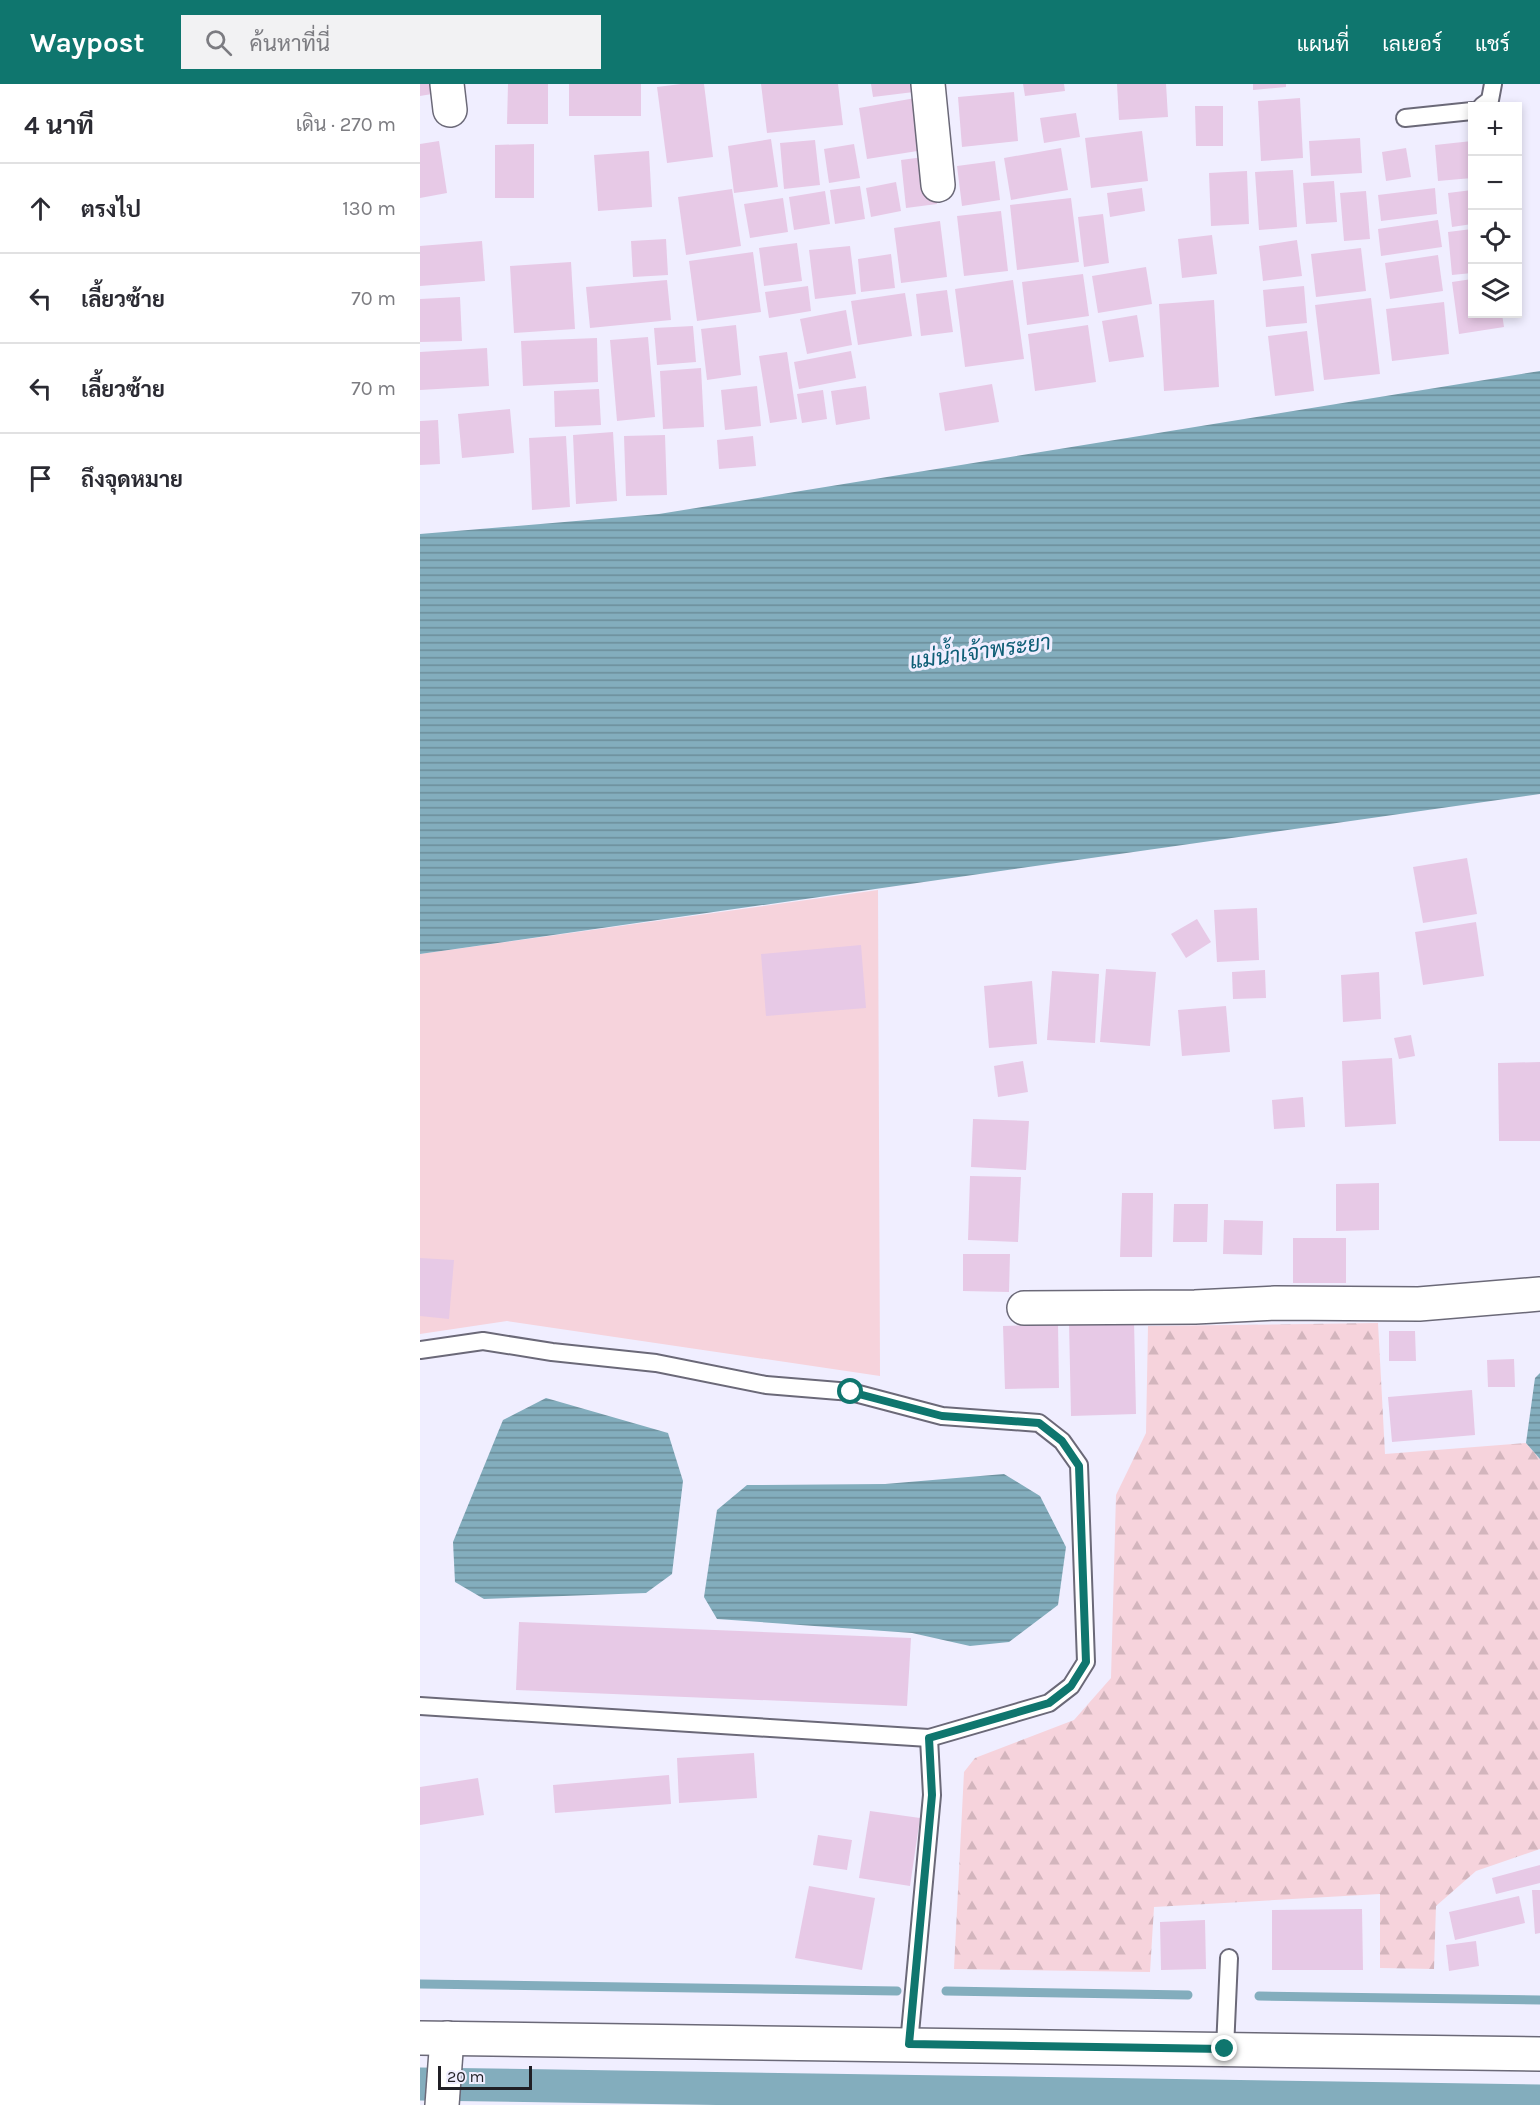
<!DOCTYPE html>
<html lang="th">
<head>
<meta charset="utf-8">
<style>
  body { margin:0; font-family:Karla,Sarabun,sans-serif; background:#f2f2f3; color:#2b2b33 }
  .controls { position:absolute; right:18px; top:18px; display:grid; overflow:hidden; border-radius:0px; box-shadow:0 3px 9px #0003 }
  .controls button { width:54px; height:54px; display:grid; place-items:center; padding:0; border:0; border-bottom:2px solid #e1e1e2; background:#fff; color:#2b2b33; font:30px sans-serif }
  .scale { position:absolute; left:18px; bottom:15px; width:94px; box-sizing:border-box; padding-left:6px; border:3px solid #201f25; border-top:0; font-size:16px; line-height:21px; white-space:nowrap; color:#201f25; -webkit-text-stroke:4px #f0eeff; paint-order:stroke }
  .stop { position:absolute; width:18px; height:18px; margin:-14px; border:4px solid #0f766e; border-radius:50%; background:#fff }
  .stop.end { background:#0f766e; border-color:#fff; box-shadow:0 2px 6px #0008 }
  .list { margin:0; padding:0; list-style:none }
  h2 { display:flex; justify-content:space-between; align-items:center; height:78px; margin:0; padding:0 24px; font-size:26px }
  h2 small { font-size:20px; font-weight:400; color:#7c7c81 }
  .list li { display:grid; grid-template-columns:39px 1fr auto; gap:18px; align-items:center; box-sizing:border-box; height:90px; padding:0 24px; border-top:2px solid #e1e1e2 }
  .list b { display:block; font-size:22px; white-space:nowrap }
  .list em { font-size:20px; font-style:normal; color:#7c7c81 }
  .icon { flex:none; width:33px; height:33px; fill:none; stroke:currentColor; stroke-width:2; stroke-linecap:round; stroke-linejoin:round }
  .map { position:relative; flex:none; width:1120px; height:2021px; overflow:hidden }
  header { display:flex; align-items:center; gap:36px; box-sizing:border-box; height:84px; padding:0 30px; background:#0f766e; color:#fff }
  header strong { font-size:28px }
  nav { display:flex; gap:33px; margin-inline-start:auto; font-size:21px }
  .search { width:420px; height:54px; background:#f2f2f3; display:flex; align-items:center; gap:15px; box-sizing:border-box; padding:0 21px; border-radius:0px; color:#7c7c81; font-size:22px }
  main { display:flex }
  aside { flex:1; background:#fff }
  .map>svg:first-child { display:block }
</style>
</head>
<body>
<header>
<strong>Waypost</strong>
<div class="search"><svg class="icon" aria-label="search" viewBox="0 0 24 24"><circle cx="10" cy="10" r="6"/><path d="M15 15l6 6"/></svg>ค้นหาที่นี่</div>
<nav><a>แผนที่</a><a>เลเยอร์</a><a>แชร์</a></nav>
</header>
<main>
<aside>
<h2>4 นาที<small>เดิน · 270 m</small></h2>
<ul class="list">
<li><svg class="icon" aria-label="ahead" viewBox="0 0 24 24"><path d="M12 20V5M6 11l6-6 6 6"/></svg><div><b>ตรงไป</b></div><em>130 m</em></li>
<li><svg class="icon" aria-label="left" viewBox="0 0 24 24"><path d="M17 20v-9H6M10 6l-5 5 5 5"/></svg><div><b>เลี้ยวซ้าย</b></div><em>70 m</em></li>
<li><svg class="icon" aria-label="left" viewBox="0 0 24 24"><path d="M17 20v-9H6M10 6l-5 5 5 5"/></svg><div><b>เลี้ยวซ้าย</b></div><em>70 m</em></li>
<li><svg class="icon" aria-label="arrive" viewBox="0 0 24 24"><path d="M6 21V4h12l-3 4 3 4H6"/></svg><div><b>ถึงจุดหมาย</b></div></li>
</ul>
</aside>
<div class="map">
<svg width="1120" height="2021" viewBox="0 0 1120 2021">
  <defs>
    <pattern id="forest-firs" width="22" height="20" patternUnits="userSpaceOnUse" patternTransform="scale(1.5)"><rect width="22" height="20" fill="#f6d3dc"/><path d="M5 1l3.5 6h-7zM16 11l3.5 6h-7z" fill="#d3b5bd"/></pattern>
    <pattern id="water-rules" width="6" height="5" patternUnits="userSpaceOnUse" patternTransform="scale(1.5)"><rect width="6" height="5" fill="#83adbd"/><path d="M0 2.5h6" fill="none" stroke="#6b8c99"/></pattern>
  </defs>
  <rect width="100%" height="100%" fill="#f0eeff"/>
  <!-- grass -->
  <polygon fill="#f6d3dc" points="458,806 460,1292 87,1237 0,1250 0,870"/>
  <!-- forest -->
  <polygon fill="url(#forest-firs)" points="958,1239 965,1370 1106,1359 1120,1375 1120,1765 1056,1787 1016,1822 1014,1885 960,1884 960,1810 734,1823 730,1888 534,1885 544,1688 555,1674 654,1636 691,1594 696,1411 726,1349 728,1242"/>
  <!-- water -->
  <g fill="url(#water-rules)">
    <polygon points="1120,287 1120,710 0,870 0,450 239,430"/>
    <polygon points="1120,1289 1120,1375 1106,1359 1115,1294"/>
    <polygon points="126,1314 248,1349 263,1397 252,1490 226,1509 64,1515 35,1498 33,1458 83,1336"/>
    <polygon points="584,1390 620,1412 646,1463 638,1521 589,1558 550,1562 492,1549 297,1535 284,1513 297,1426 327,1401 465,1400"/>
  </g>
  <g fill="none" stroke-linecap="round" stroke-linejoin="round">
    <!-- stream -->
    <g stroke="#83adbd" stroke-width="9">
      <polyline points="0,1900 477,1907"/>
      <polyline points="526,1907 768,1911"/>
      <polyline points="839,1912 1120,1916"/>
    </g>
    <!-- canal -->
    <polyline stroke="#83adbd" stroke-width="33" points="0,2000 1120,2017"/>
  </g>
  <!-- building -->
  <g fill="#e7c9e6">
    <polygon points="0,0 10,0 12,10 0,12"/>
    <polygon points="88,0 128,0 128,40 87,40"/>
    <rect x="149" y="0" width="72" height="32"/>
    <polygon points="261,0 284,0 293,73 247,79 237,3"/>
    <polygon points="341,0 418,0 423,41 347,49"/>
    <polygon points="451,0 501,0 502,7 453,13"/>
    <polygon points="603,0 644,0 645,7 605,12"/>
    <polygon points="697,0 746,0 748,33 699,36"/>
    <polygon points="833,0 866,0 866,3 833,6"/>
    <polygon points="594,8 598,57 542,63 538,13"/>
    <polygon points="501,13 510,65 447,75 439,24"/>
    <polygon points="880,14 883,74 841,77 838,17"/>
    <polygon points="775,22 803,22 803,62 776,62"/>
    <polygon points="656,29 660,53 624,59 620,34"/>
    <polygon points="722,47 728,97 671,104 665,54"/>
    <polygon points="940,54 942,89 891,92 889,57"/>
    <polygon points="351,55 358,103 314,109 308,62"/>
    <polygon points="395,56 400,101 364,105 360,59"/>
    <polygon points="19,57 27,109 0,114 0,60"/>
    <polygon points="1052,57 1052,94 1018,97 1015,61"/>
    <polygon points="114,60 114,114 75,114 75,61"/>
    <polygon points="434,60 440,94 409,99 404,65"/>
    <polygon points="641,64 648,106 591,116 584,74"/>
    <polygon points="986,64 991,93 966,97 962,68"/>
    <polygon points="229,67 232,123 178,127 174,71"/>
    <polygon points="511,72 517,120 486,124 481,76"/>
    <polygon points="575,77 580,116 542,122 537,82"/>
    <polygon points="873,86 877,143 839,146 835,88"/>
    <polygon points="827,87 829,140 791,142 789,89"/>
    <polygon points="914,97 917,138 886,140 883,99"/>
    <polygon points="476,98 481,127 451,133 446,104"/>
    <polygon points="440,102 445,135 415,140 410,106"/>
    <polygon points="722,104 725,127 690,133 687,109"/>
    <polygon points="1015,104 1017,130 961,137 958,111"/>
    <polygon points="312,105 321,162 266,171 258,113"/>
    <polygon points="1052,106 1052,140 1032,143 1028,109"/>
    <polygon points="405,107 410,140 374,146 369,113"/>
    <polygon points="946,107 950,155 924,157 920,109"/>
    <polygon points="363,114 368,148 330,154 324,120"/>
    <polygon points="651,114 659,178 597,186 590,121"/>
    <polygon points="581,127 588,187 544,192 537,132"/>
    <polygon points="683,130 689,179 664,183 658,133"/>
    <polygon points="1018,136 1022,163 961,172 958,145"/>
    <polygon points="520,137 527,193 481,199 474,144"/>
    <polygon points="1052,145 1052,189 1032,191 1028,148"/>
    <polygon points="792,151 797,190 762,194 758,155"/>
    <polygon points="246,155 248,191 213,193 211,157"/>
    <polygon points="877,156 882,192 843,197 839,162"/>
    <polygon points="62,157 65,197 0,202 0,162"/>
    <polygon points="377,159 382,197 344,202 339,164"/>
    <polygon points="430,162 436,210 395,215 389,166"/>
    <polygon points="941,164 946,207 896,213 891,170"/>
    <polygon points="333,168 341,228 277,237 269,177"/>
    <polygon points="471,170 475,204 441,208 438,175"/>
    <polygon points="1018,171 1023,207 970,215 965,179"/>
    <polygon points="151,178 155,245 94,249 90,182"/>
    <polygon points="726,183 732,220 678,229 672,192"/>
    <polygon points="663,190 669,232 607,241 602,198"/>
    <polygon points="1052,195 1052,230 1082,230 1084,243 1039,250 1032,198"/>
    <polygon points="247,196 251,236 170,244 166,203"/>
    <polygon points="593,196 604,275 545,283 535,205"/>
    <polygon points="388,202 391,227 349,234 345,208"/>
    <polygon points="884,202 887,239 846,243 843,206"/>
    <polygon points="527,206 533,248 501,252 496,210"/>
    <polygon points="485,209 492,252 438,261 431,217"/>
    <polygon points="40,213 42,257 0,258 0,215"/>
    <polygon points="951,214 960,290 904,296 895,221"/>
    <polygon points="794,216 799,303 744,307 739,220"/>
    <polygon points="1024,218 1029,270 972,277 966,225"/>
    <polygon points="426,226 432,261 387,270 380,235"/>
    <polygon points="717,231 724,273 689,278 682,237"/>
    <polygon points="316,241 321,291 287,296 281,245"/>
    <polygon points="668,241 676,298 615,307 608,250"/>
    <polygon points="273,242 276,278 237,281 234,244"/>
    <polygon points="887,247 894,307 855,312 848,252"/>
    <polygon points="228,253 235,333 197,337 190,256"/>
    <polygon points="177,254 178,298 103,302 101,257"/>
    <polygon points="67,264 69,302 0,306 0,268"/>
    <polygon points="431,267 436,294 379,305 374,278"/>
    <polygon points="367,268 377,335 350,339 339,272"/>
    <polygon points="281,284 284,343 243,345 240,287"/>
    <polygon points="572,300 579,338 525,347 519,309"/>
    <polygon points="337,302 341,342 305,346 301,306"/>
    <polygon points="446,302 450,335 416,341 411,307"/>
    <polygon points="179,305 181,341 135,343 134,307"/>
    <polygon points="403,306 407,335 382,339 377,310"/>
    <polygon points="90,325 94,369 42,374 38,330"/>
    <polygon points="18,336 20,380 0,381 0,337"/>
    <polygon points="193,348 197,417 156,420 153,351"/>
    <polygon points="245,351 247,411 206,412 204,352"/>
    <polygon points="146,352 150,423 112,426 109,354"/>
    <polygon points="333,352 336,382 299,385 297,356"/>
    <polygon points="1047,774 1057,830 1003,839 993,783"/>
    <polygon points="837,824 839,876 797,878 794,826"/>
    <polygon points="777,835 791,858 766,874 751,850"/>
    <polygon points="1056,838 1064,892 1003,901 995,848"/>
    <polygon points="441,861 446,924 346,932 341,870"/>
    <polygon points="686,885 736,888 730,962 680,958"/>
    <polygon points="845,886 846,914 813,915 812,888"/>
    <polygon points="632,887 679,890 675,959 627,956"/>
    <polygon points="959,888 961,935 923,938 921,891"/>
    <polygon points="612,897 617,960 569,964 564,902"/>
    <polygon points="806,922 810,968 762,972 758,926"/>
    <polygon points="991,951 995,972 979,975 974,954"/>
    <polygon points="972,974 976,1040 925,1043 922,977"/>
    <polygon points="603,977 608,1008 578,1013 574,982"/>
    <polygon points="1120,978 1120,1057 1079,1057 1078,979"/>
    <polygon points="883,1013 885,1043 854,1045 852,1016"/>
    <polygon points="553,1035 609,1037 606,1086 551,1083"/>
    <polygon points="550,1092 601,1093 598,1158 548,1156"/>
    <polygon points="959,1099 959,1146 916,1147 916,1100"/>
    <polygon points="702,1109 733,1109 732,1173 700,1173"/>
    <polygon points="754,1120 788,1120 787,1158 753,1158"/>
    <polygon points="804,1136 843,1137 842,1171 803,1170"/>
    <rect x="873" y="1154" width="53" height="45"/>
    <polygon points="543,1170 590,1170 589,1208 543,1207"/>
    <polygon points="0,1174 34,1176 29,1235 0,1232"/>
    <polygon points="714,1236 716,1330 651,1332 649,1238"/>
    <polygon points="638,1240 639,1304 585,1305 583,1242"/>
    <polygon points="969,1247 995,1247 996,1277 969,1277"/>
    <polygon points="1094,1275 1095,1303 1068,1303 1067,1276"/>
    <polygon points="1052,1306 1055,1351 972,1358 968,1313"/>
    <polygon points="99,1538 491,1554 487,1622 96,1606"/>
    <polygon points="334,1669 337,1714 259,1719 257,1674"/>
    <polygon points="249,1691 251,1720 135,1729 133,1701"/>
    <polygon points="58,1694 64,1731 0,1741 0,1703"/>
    <polygon points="450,1727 500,1734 490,1802 439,1794"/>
    <polygon points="398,1751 432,1756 427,1786 393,1781"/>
    <polygon points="1120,1781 1120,1799 1076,1810 1072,1794"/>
    <polygon points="389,1802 455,1814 442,1886 375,1874"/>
    <polygon points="1112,1806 1120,1806 1120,1849 1115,1850"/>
    <polygon points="1099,1812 1105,1839 1035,1856 1029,1828"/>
    <polygon points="942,1825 943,1886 852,1886 852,1826"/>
    <polygon points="785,1836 786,1885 741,1886 740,1838"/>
    <polygon points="1056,1857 1059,1882 1029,1887 1026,1861"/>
  </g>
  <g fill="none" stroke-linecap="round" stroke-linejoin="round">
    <!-- service casing -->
    <g stroke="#6b6978" stroke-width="20">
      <g id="service">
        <polyline points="1062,22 1070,16 1073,0"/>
        <polyline points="985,34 1052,27"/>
        <polyline points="0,1266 63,1257 132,1268 236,1279 346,1301 431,1308 522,1332 619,1339 642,1357 659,1381 666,1578 651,1602 629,1619 509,1654 0,1622"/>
        <polyline points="489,1960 512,1711 509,1654"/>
        <polyline points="805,1965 809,1874"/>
      </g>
    </g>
    <!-- minor casing -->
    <g stroke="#6b6978" stroke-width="36">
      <g id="minor">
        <polyline points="27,0 30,26"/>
        <polyline points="508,0 518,101"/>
        <polyline points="604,1224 775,1223 855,1219 999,1220 1120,1210"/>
        <polyline points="22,2021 27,1954"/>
      </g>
    </g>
    <!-- secondary casing -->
    <g stroke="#6b6978" stroke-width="36">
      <polyline id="secondary" points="0,1954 1120,1970"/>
    </g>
    <!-- service -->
    <use href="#service" stroke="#fff" stroke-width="16"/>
    <!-- minor -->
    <use href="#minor" stroke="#fff" stroke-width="33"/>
    <!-- secondary -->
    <use href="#secondary" stroke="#fff" stroke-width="33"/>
  </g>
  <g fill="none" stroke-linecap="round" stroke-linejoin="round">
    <!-- route -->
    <polyline stroke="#0f766e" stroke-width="8" points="431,1308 522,1332 619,1339 642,1357 659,1382 666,1578 651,1602 629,1619 509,1654 512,1711 489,1960 805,1965"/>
  </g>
  <g text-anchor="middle" stroke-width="6" stroke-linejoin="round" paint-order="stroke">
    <!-- water labels -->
    <g font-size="22" font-style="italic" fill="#0e5e76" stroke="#f0eeff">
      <text transform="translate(560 567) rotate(-8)" y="8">แม่น้ำเจ้าพระยา</text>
    </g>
  </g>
</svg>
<div class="controls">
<button>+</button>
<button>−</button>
<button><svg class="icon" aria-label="locate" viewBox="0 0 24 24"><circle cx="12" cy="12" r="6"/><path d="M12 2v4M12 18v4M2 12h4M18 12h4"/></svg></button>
<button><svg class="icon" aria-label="layers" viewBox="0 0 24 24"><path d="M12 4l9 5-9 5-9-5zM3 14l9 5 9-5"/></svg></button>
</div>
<div class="scale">20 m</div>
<div class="stop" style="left:431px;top:1308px"></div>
<div class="stop end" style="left:805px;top:1965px"></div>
</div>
</main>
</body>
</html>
